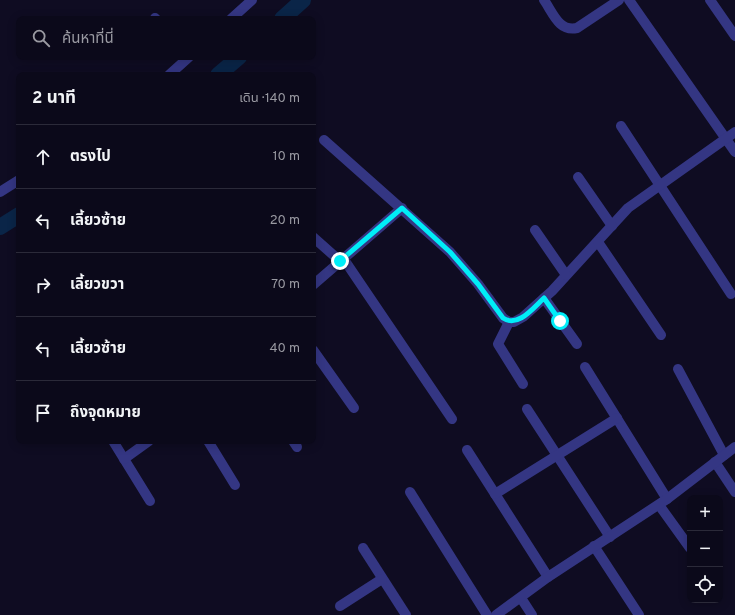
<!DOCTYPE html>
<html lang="th">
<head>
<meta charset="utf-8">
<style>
  body { margin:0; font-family:Overpass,"Noto Sans Thai",sans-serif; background:#141223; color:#f1f3f6 }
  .controls { position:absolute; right:12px; bottom:12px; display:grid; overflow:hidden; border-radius:8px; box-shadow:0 2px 10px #0003 }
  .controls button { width:36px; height:36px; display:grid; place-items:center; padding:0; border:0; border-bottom:1px solid #2b2a39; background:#0b091a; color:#f1f3f6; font:20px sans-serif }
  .stop { position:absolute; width:12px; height:12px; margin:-9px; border:3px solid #00edf8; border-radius:50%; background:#fff }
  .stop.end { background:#00edf8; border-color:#fff; box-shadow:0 1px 4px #0008 }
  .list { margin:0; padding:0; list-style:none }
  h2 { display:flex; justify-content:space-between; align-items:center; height:52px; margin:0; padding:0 16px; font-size:17px }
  h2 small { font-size:13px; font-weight:400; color:#9a9aa2 }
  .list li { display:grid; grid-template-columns:26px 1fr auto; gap:12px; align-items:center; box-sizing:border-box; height:64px; padding:0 16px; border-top:1px solid #2b2a39 }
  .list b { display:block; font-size:15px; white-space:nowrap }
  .list em { font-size:13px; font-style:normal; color:#9a9aa2 }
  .icon { flex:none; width:22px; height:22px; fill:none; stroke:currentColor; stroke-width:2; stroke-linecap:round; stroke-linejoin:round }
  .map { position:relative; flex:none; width:735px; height:615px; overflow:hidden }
  .search { position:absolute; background:#0b091a; box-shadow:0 2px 10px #0003; left:16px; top:16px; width:300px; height:44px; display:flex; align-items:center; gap:10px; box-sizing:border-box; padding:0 14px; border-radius:8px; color:#9a9aa2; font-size:15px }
  .panel { position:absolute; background:#0b091a; box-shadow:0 2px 10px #0003; left:16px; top:72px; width:300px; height:372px; border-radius:8px }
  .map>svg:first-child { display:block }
</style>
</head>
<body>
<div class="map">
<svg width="735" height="615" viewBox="0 0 735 615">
  <rect width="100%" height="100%" fill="#0f0c22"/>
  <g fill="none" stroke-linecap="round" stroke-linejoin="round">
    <!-- canal -->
    <g stroke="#0a2548" stroke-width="16">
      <polyline points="282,19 303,0"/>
      <polyline points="218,75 239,57"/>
      <polyline points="0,227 19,215"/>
    </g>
    <!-- minor -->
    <g stroke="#343683" stroke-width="10">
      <path d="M544,0C553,13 559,32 577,28L619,0"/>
      <polyline points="629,0 735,152"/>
      <polyline points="710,0 735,36"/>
      <polyline points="155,18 156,19"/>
      <polyline points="231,19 252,0"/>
      <polyline points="169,75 189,57"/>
      <polyline points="621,126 731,294"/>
      <polyline points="324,140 450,252 478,284 503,318 509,322 514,322 523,317 552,291 628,208 735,132"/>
      <polyline points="578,177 612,226"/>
      <polyline points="0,192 19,180"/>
      <polyline points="535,230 566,275"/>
      <polyline points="313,237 340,261"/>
      <polyline points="598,242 661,335"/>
      <polyline points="343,258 452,419"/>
      <polyline points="313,285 402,208"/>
      <polyline points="544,298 577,344"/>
      <polyline points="509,322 498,344 523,384"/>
      <polyline points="313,350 354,408"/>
      <polyline points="585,367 667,499"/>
      <polyline points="678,369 724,455"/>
      <polyline points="527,409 610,537"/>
      <polyline points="113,441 150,501"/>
      <polyline points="208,441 235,485"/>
      <polyline points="293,441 297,447"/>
      <polyline points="467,450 548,577"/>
      <polyline points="124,459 149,441"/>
      <polyline points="715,462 735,492"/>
      <polyline points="410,492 487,615"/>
      <polyline points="495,494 617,418"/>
      <polyline points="659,505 690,548"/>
      <polyline points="594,546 639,615"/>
      <polyline points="363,548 406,615"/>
      <polyline points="521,598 532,615"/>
      <polyline points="340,606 382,579"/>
      <polyline points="496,615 548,577 667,499 735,447"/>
    </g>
  </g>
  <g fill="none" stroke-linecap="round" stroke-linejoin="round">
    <!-- route -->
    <path stroke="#00edf8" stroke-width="5" d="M340,261L402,208L450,252L478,284L503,318C518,328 533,308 544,298L560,321"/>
  </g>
</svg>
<div class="controls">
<button>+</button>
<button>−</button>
<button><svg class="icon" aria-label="locate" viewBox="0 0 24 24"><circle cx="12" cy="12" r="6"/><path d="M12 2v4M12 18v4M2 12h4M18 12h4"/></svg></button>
</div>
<div class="stop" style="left:560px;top:321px"></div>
<div class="stop end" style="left:340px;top:261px"></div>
<div class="search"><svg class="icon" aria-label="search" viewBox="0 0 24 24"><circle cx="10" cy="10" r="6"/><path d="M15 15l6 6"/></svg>ค้นหาที่นี่</div>
<section class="panel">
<h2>2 นาที<small>เดิน · 140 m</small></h2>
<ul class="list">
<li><svg class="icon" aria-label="ahead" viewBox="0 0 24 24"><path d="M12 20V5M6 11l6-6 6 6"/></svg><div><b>ตรงไป</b></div><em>10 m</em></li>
<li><svg class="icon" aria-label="left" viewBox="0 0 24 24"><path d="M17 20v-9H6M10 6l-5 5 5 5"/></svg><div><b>เลี้ยวซ้าย</b></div><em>20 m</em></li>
<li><svg class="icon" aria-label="right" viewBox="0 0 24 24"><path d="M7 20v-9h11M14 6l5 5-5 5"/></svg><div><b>เลี้ยวขวา</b></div><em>70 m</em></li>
<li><svg class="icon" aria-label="left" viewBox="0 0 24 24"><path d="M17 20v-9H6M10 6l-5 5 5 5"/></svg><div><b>เลี้ยวซ้าย</b></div><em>40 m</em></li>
<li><svg class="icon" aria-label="arrive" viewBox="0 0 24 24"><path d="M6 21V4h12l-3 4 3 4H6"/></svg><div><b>ถึงจุดหมาย</b></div></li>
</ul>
</section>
</div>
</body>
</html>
